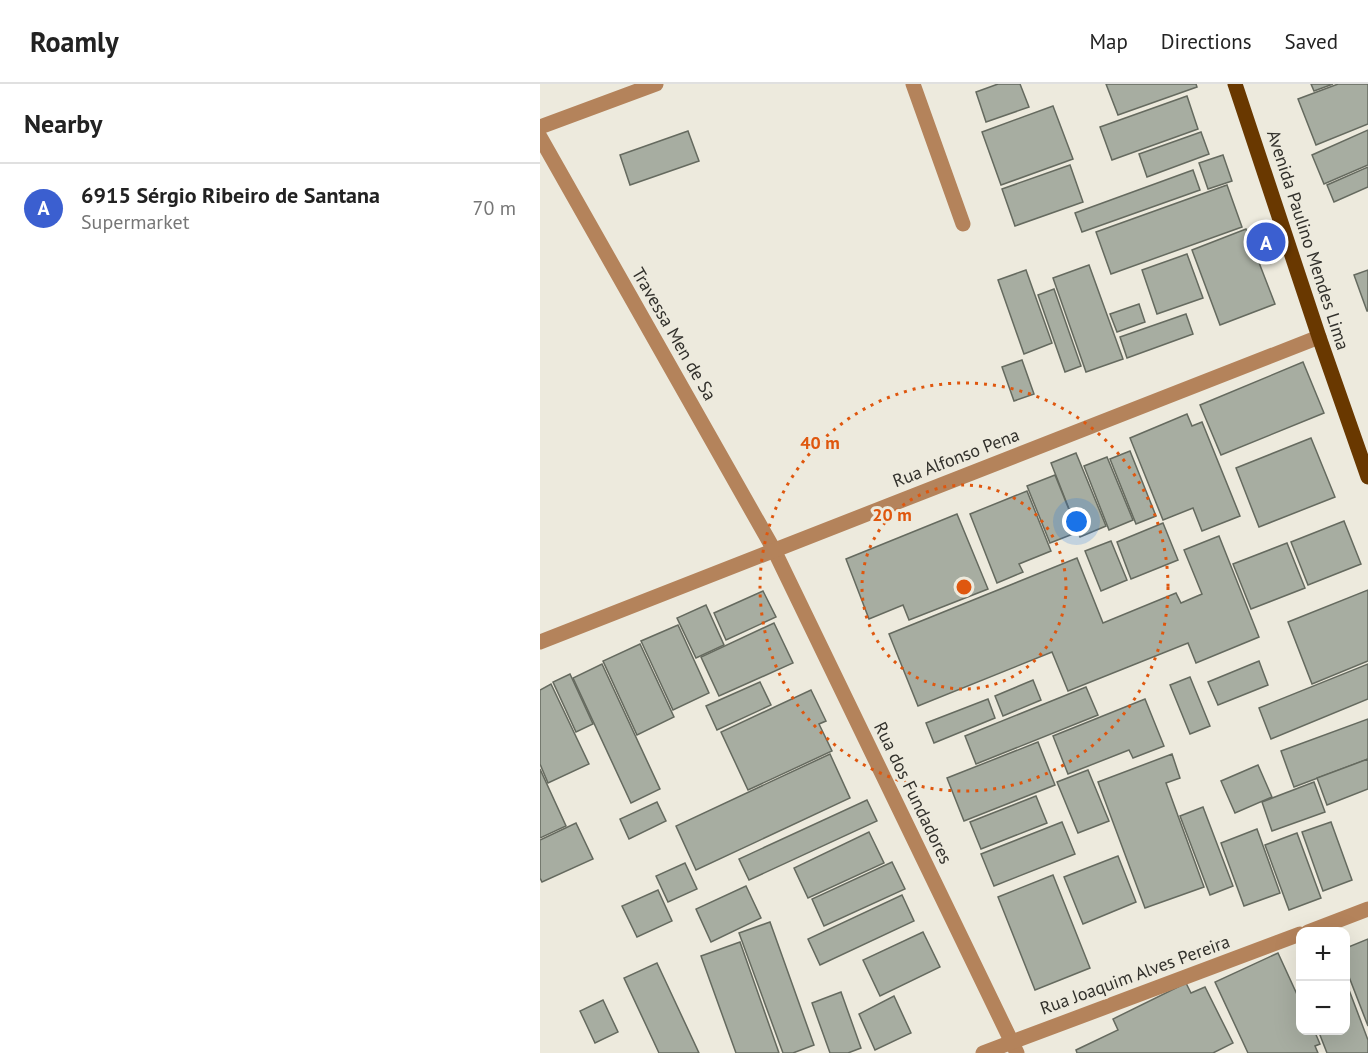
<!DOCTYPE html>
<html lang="en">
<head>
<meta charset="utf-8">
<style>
  body { margin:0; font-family:"PT Sans",sans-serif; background:#f6f6f6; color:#222 }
  .controls { position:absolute; right:18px; bottom:18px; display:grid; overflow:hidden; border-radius:12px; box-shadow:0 6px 24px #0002 }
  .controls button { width:54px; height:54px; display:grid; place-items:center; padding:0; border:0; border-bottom:2px solid #e0e0e0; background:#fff; color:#222; font:30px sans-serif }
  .you { position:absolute; left:537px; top:438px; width:21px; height:21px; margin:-15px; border:4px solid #fff; border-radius:50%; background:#1a73e8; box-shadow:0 0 0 9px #1a73e833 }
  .badge { display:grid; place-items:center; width:39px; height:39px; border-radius:50%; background:#3b5fd0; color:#fff; font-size:20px; font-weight:700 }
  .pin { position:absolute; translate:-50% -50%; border:3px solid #fff; box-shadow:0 2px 6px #0006 }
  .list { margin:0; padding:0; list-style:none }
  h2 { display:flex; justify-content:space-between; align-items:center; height:78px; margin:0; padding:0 24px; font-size:26px }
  h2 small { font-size:20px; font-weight:400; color:#767676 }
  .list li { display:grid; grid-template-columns:39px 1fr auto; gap:18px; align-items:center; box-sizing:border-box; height:90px; padding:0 24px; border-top:2px solid #e0e0e0 }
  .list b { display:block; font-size:22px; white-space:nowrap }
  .list p { margin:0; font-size:20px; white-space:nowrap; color:#767676 }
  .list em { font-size:20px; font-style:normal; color:#767676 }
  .map { position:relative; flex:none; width:828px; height:969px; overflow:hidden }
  header { display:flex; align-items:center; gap:36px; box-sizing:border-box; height:84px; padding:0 30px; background:#fff; border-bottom:2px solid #e0e0e0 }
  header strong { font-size:28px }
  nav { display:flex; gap:33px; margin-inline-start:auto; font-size:21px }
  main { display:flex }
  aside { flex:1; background:#fff }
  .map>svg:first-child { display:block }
</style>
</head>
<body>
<header>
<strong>Roamly</strong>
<nav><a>Map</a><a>Directions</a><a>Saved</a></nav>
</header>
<main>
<aside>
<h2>Nearby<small></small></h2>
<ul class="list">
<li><span class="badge">A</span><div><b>6915 Sérgio Ribeiro de Santana</b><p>Supermarket</p></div><em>70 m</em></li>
</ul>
</aside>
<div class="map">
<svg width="828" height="969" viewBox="0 0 828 969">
  <rect width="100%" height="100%" fill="#edeadd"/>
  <!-- building -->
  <g fill="#a7ada1" stroke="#656a5f" stroke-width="1.5">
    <polygon points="458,0 480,0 489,23 446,38 436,8"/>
    <polygon points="566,0 656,0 657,3 578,31"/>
    <polygon points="771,0 793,0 774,7"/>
    <polygon points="798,0 828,0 828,40 776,61 758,15"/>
    <polygon points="647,12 658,45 572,76 560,43"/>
    <polygon points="513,22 533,75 461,101 442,48"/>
    <polygon points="828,46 828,81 784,100 772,71"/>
    <polygon points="148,47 159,77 90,101 80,71"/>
    <polygon points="661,48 669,70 607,93 599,70"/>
    <polygon points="683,71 692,97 668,105 659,79"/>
    <polygon points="530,81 543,118 475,142 462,105"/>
    <polygon points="828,83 828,103 794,118 787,101"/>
    <polygon points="653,86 660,106 542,148 535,129"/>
    <polygon points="687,101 702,143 571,190 556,148"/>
    <polygon points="706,145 735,220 680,241 652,166"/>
    <polygon points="647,170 663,214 617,230 602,186"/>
    <polygon points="549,181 583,275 546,288 513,194"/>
    <polygon points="486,186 512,259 484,270 458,196"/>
    <polygon points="828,186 828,227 827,227 814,191"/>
    <polygon points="514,205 541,282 525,288 498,211"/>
    <polygon points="599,220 605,238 577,248 570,230"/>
    <polygon points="646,230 653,250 587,274 580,253"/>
    <polygon points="482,276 494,310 474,317 462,283"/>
    <polygon points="763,278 784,329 681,371 660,321"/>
    <polygon points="647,330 652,342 662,338 700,432 662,447 653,424 623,436 590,354"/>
    <polygon points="771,354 795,413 719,443 696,384"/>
    <polygon points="590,367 616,432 596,440 570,375"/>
    <polygon points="536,369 566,442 540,453 511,379"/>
    <polygon points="567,373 593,436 569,446 544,382"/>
    <polygon points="515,391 538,448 510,459 487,402"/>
    <polygon points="487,407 511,467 479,480 483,488 457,499 430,430"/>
    <polygon points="417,430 448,505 369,536 363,521 329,535 306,475"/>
    <polygon points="804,437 821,480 768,501 751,458"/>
    <polygon points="623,439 638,476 591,495 577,458"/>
    <polygon points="679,452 719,553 656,579 648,559 528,607 512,568 378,622 349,550 537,474 563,539 636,509 641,519 662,510 644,466"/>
    <polygon points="571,457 587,496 561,507 545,467"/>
    <polygon points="747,459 765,504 711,525 693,480"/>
    <polygon points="828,506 828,577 772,600 748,538"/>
    <polygon points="223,507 236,533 186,556 174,529"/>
    <polygon points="166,521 184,561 156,574 137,534"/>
    <polygon points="234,539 253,579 179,612 161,573"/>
    <polygon points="138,541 169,609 133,626 101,557"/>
    <polygon points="100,560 134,633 97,651 63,577"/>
    <polygon points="719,577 728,601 678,621 668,598"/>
    <polygon points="62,580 120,705 91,719 33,594"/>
    <polygon points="828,580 828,615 731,655 719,624"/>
    <polygon points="30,590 53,640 36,648 13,598"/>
    <polygon points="650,593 670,642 650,650 630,601"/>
    <polygon points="493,596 501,616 463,632 455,612"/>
    <polygon points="220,598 231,621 177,646 166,622"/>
    <polygon points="11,600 49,680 8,699 0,680 0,606"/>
    <polygon points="546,603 558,631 436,680 425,652"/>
    <polygon points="271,606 286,637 279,640 292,667 208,706 181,648"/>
    <polygon points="448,615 455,634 394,659 386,639"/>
    <polygon points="605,615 624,662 593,674 589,666 528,690 513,652"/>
    <polygon points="828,635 828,675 754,703 741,667"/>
    <polygon points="498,658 515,701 424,737 407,694"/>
    <polygon points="290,670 310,714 156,786 136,742"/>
    <polygon points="632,670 640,694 626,699 664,803 605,824 558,698"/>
    <polygon points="828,675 828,705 787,721 777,694"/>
    <polygon points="718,681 732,713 695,729 681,697"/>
    <polygon points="0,685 26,742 0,754"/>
    <polygon points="548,686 569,737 538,749 517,698"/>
    <polygon points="774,698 785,728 732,747 722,718"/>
    <polygon points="496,712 507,739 441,765 430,738"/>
    <polygon points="327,716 337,737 209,796 199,775"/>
    <polygon points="117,718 126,737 89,755 80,735"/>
    <polygon points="663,723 693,802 670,811 640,732"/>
    <polygon points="522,738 535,770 454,802 441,770"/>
    <polygon points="791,738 812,796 783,807 762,748"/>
    <polygon points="36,739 53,775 2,798 0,794 0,756"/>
    <polygon points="717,745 740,809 704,822 681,759"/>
    <polygon points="329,748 344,779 268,814 254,784"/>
    <polygon points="757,749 781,814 749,826 725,761"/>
    <polygon points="578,772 596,818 543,840 524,793"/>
    <polygon points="352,778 365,805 284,842 272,815"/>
    <polygon points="145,779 157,805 128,818 116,792"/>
    <polygon points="513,791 550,884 495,906 458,813"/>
    <polygon points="206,802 221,834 171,858 156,825"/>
    <polygon points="118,806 132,837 97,853 82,822"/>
    <polygon points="362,811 374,837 280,881 268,855"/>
    <polygon points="230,838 274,961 253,969 243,969 199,849"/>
    <polygon points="383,848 400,883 340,912 323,876"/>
    <polygon points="828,855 828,942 806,885 806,864"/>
    <polygon points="200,858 239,969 196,969 161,872"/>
    <polygon points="738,869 760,917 760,946 774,946 780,960 775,962 778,969 708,969 675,898"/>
    <polygon points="117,879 159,969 119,969 84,894"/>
    <polygon points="806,898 828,956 828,969 787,969 778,946 806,946"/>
    <polygon points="646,899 651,909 665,903 693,959 673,969 537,969 536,966 578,946 573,935"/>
    <polygon points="301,908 321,964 308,969 290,969 272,919"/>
    <polygon points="354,912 371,949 335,966 319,930"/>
    <polygon points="63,916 78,948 55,959 40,927"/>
  </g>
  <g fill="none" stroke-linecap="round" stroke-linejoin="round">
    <!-- minor -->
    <g stroke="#b4835b" stroke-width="15">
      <polyline points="373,0 423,140"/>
      <polyline points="0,43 116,0"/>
      <polyline points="0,53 234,466 477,969"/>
      <polyline points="0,558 779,253"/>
      <polyline points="768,848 828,825"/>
      <polyline points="443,969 760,850"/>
    </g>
    <!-- major -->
    <polyline stroke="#693800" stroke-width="15" points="695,0 779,253 828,393"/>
  </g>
  <!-- distance rings -->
  <g fill="none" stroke="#df570e" stroke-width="3" stroke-dasharray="3 6">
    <circle cx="424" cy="503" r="102"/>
    <circle cx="424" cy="503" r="204"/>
  </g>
  <g text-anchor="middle" stroke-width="6" stroke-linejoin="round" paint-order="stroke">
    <!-- street labels -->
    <g font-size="18" fill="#32312c" stroke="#edeadd">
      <text transform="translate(768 156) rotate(72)" y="6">Avenida Paulino Mendes Lima</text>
      <text transform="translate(134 250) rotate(60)" y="6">Travessa Men de Sa</text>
      <text transform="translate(416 374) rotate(-21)" y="6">Rua Alfonso Pena</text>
      <text transform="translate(373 709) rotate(64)" y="6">Rua dos Fundadores</text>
      <text transform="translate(595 891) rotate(-20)" y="6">Rua Joaquim Alves Pereira</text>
    </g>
  </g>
  <circle cx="424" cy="503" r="9" fill="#df570e" stroke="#edeadd" stroke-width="3"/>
  <g font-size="18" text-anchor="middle" font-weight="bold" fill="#df570e" stroke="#edeadd" stroke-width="6" stroke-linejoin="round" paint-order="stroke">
    <text x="280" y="365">40 m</text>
    <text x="352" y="437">20 m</text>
  </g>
</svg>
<div class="controls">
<button>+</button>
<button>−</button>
</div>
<div class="you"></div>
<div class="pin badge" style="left:726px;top:158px">A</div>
</div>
</main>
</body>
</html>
